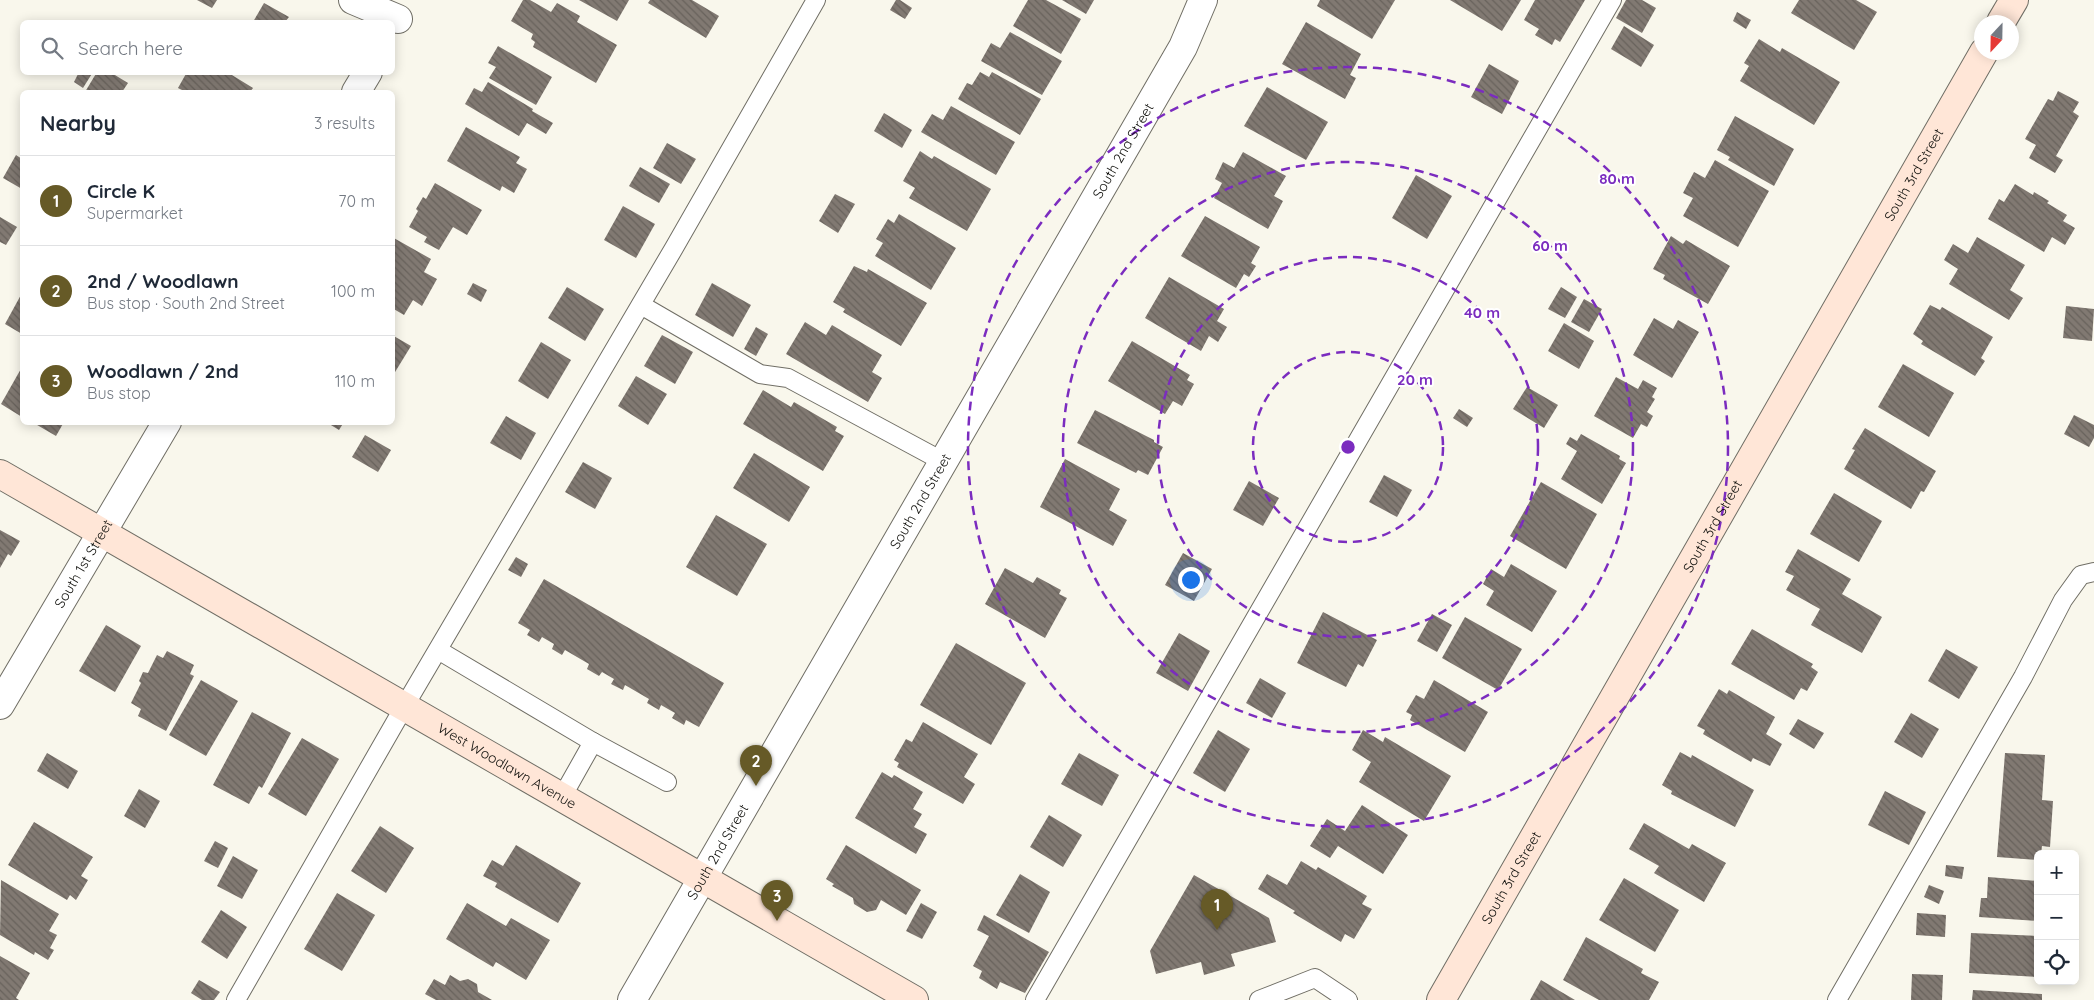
<!DOCTYPE html>
<html lang="en">
<head>
<meta charset="utf-8">
<style>
  body { margin:0; font-family:Quicksand,sans-serif; background:#f6f6f7; color:#1f2937 }
  .controls { position:absolute; right:15px; bottom:15px; display:grid; overflow:hidden; border-radius:8px; box-shadow:0 2px 12px #0003 }
  .controls button { width:45px; height:45px; display:grid; place-items:center; padding:0; border:0; border-bottom:1px solid #e0e1e3; background:#fff; color:#1f2937; font:25px sans-serif }
  .compass { position:absolute; left:1974px; top:15px; width:45px; height:45px; border-radius:50%; background:#fff; box-shadow:0 2px 12px #0003; rotate:202deg }
  .you { position:absolute; left:1190px; top:579px; width:18px; height:18px; margin:-12px; border:4px solid #fff; border-radius:50%; background:#1a73e8; box-shadow:0 0 0 8px #1a73e833 }
  .badge { display:grid; place-items:center; width:32px; height:32px; border-radius:50%; background:#665a27; color:#fff; font-size:16px; font-weight:700 }
  .pin { position:absolute; translate:-50% -41px; filter:drop-shadow(0 1px 2px #0008) }
  .pin::after { content:''; position:absolute; top:26px; width:18px; height:15px; background:inherit; clip-path:polygon(0 0,100% 0,50% 100%) }
  .list { margin:0; padding:0; list-style:none }
  h2 { display:flex; justify-content:space-between; align-items:center; height:65px; margin:0; padding:0 20px; font-size:21px }
  h2 small { font-size:16px; font-weight:400; color:#747a83 }
  .list li { display:grid; grid-template-columns:32px 1fr auto; gap:15px; align-items:center; box-sizing:border-box; height:90px; padding:0 20px; border-top:1px solid #e0e1e3 }
  .list b { display:block; font-size:19px; white-space:nowrap }
  .list p { margin:0; font-size:16px; white-space:nowrap; color:#747a83 }
  .list em { font-size:16px; font-style:normal; color:#747a83 }
  .icon { flex:none; width:28px; height:28px; fill:none; stroke:currentColor; stroke-width:2; stroke-linecap:round; stroke-linejoin:round }
  .map { position:relative; flex:none; width:2094px; height:1000px; overflow:hidden }
  .search { position:absolute; background:#fff; box-shadow:0 2px 12px #0003; left:20px; top:20px; width:375px; height:55px; display:flex; align-items:center; gap:12px; box-sizing:border-box; padding:0 18px; border-radius:8px; color:#747a83; font-size:19px }
  .panel { position:absolute; background:#fff; box-shadow:0 2px 12px #0003; left:20px; top:90px; width:375px; height:335px; border-radius:8px }
  .map>svg:first-child { display:block }
</style>
</head>
<body>
<div class="map">
<svg width="2094" height="1000" viewBox="0 0 2094 1000">
  <defs>
    <pattern id="building-back-hatch" width="6" height="6" patternUnits="userSpaceOnUse" patternTransform="scale(1.25)"><rect width="6" height="6" fill="#817972"/><path d="M-1 5l2 2M0 0l6 6M5-1l2 2" fill="none" stroke="#68625c"/></pattern>
  </defs>
  <rect width="100%" height="100%" fill="#f9f7ec"/>
  <!-- building -->
  <g fill="url(#building-back-hatch)">
    <polygon points="197,0 217,0 212,8"/>
    <polygon points="523,0 530,0 551,12 557,3 580,16 577,22 617,45 596,83 533,47 535,42 531,39 533,34 511,21"/>
    <polygon points="579,0 629,0 617,21"/>
    <polygon points="650,0 692,0 719,16 706,38 648,3"/>
    <polygon points="896,0 900,0 912,8 905,19 890,10"/>
    <polygon points="1028,0 1046,0 1081,19 1061,54 1013,26"/>
    <polygon points="1062,0 1094,0 1086,14"/>
    <polygon points="1320,0 1395,0 1372,39 1317,6"/>
    <polygon points="1450,0 1521,0 1502,31"/>
    <polygon points="1535,0 1585,0 1560,42 1555,39 1552,45 1535,35 1539,29 1524,20"/>
    <polygon points="1626,0 1642,0 1656,8 1642,33 1616,18"/>
    <polygon points="1799,0 1856,0 1877,12 1854,50 1791,13"/>
    <polygon points="264,3 289,17 285,22 253,22"/>
    <polygon points="1737,12 1751,20 1746,29 1733,21"/>
    <polygon points="1306,22 1361,54 1350,75 1356,78 1345,99 1282,64"/>
    <polygon points="1624,26 1654,45 1641,67 1611,49"/>
    <polygon points="1010,32 1062,61 1042,95 981,61 991,43 1000,48"/>
    <polygon points="1759,39 1780,52 1782,48 1840,82 1814,125 1740,81 1749,66 1744,63"/>
    <polygon points="498,46 552,77 536,105 489,78 496,67 488,63"/>
    <polygon points="1489,64 1519,81 1502,114 1471,97"/>
    <polygon points="79,72 93,72 83,88 74,82"/>
    <polygon points="97,72 110,72 128,83 122,92 85,92"/>
    <polygon points="187,72 227,72 253,88 250,92 186,92 178,88"/>
    <polygon points="980,72 989,77 992,72 1041,99 1020,135 958,99 967,83 972,85"/>
    <polygon points="488,82 533,109 532,111 553,123 546,134 527,123 519,136 465,104 474,88 482,92"/>
    <polygon points="1267,87 1328,122 1306,160 1244,126"/>
    <polygon points="2058,91 2079,102 2073,112 2079,116 2056,156 2063,160 2055,173 2029,158 2036,145 2025,139 2048,99 2053,101"/>
    <polygon points="951,106 1015,142 996,175 921,132 932,114 943,120"/>
    <polygon points="884,113 912,130 902,148 874,131"/>
    <polygon points="1735,116 1794,149 1774,186 1728,160 1730,157 1717,150"/>
    <polygon points="466,127 520,157 516,163 527,169 514,193 502,186 500,191 447,161"/>
    <polygon points="667,143 696,159 681,184 653,168"/>
    <polygon points="920,151 932,159 934,156 991,189 967,231 909,198 915,188 903,181"/>
    <polygon points="1243,152 1286,176 1274,196 1283,201 1268,229 1214,198 1222,183 1215,179 1223,162 1234,168"/>
    <polygon points="16,155 22,159 22,189 3,178"/>
    <polygon points="1715,160 1769,191 1738,247 1683,216 1693,198 1683,193 1694,172 1705,178"/>
    <polygon points="640,167 670,184 659,203 629,186"/>
    <polygon points="1416,175 1452,196 1427,239 1392,218"/>
    <polygon points="435,183 482,210 467,235 453,227 439,250 424,242 427,237 409,227 418,211 416,209 423,197 426,199"/>
    <polygon points="2015,184 2033,195 2034,192 2049,201 2047,203 2067,215 2063,221 2075,228 2065,245 2052,237 2044,252 1988,219 1999,199 2004,202"/>
    <polygon points="835,194 855,204 838,233 819,221"/>
    <polygon points="623,206 655,224 636,258 604,240"/>
    <polygon points="899,214 956,248 931,290 875,256 883,243 876,239 888,219 894,223"/>
    <polygon points="1205,216 1260,247 1251,263 1256,266 1249,277 1244,274 1236,288 1181,256"/>
    <polygon points="0,217 17,227 6,245 0,242"/>
    <polygon points="1671,236 1683,244 1686,240 1730,266 1708,304 1663,279 1665,275 1653,269"/>
    <polygon points="392,237 431,259 424,272 437,279 422,306 413,300 404,315 392,308"/>
    <polygon points="1977,237 2025,265 2010,290 2023,298 2009,320 1949,284 1958,269 1944,260 1953,244 1968,253"/>
    <polygon points="854,266 867,272 868,269 927,303 901,346 843,312 845,309 833,302"/>
    <polygon points="1169,277 1224,309 1217,321 1227,327 1218,342 1209,336 1201,351 1145,318"/>
    <polygon points="473,283 487,290 481,302 467,294"/>
    <polygon points="712,283 751,305 733,337 695,315"/>
    <polygon points="567,287 604,309 585,341 548,318"/>
    <polygon points="1561,287 1577,297 1565,318 1548,309"/>
    <polygon points="22,293 22,334 5,324"/>
    <polygon points="1584,299 1602,309 1589,332 1571,322"/>
    <polygon points="1930,305 1940,310 1942,307 1993,337 1981,358 1985,361 1975,376 1921,344 1923,341 1913,334"/>
    <polygon points="2066,306 2094,309 2092,341 2063,338"/>
    <polygon points="1654,318 1673,329 1678,320 1699,332 1672,378 1633,355"/>
    <polygon points="805,322 826,335 832,325 882,355 872,372 882,378 868,402 786,354"/>
    <polygon points="1564,323 1594,341 1579,369 1548,351"/>
    <polygon points="756,327 768,334 756,356 744,349"/>
    <polygon points="392,335 411,346 392,377"/>
    <polygon points="662,335 693,352 675,384 644,366"/>
    <polygon points="1132,341 1190,375 1187,380 1194,384 1182,406 1173,401 1165,414 1108,381"/>
    <polygon points="541,342 571,360 548,399 518,381"/>
    <polygon points="1903,364 1954,393 1929,437 1878,407"/>
    <polygon points="22,367 22,417 1,404"/>
    <polygon points="636,376 667,394 648,425 618,406"/>
    <polygon points="1616,377 1638,389 1643,380 1657,388 1652,397 1655,399 1647,412 1653,416 1647,427 1641,424 1633,438 1594,416"/>
    <polygon points="1527,387 1558,405 1544,428 1513,409"/>
    <polygon points="763,390 791,407 794,402 837,427 835,431 844,436 823,471 743,424"/>
    <polygon points="1459,409 1473,418 1467,427 1453,418"/>
    <polygon points="1095,410 1154,440 1154,442 1163,447 1148,475 1138,470 1136,473 1077,443"/>
    <polygon points="2074,415 2094,425 2094,438 2089,447 2064,434"/>
    <polygon points="506,416 536,433 521,460 490,443"/>
    <polygon points="32,422 64,422 56,436"/>
    <polygon points="326,422 344,422 339,430"/>
    <polygon points="1865,428 1936,471 1924,492 1921,491 1911,509 1844,469 1855,450 1852,449"/>
    <polygon points="1581,434 1620,456 1619,459 1626,463 1602,504 1561,479 1577,451 1566,444 1570,437 1577,441"/>
    <polygon points="365,435 391,450 378,472 352,457"/>
    <polygon points="754,453 810,487 789,522 733,488"/>
    <polygon points="1065,459 1120,489 1109,510 1127,520 1113,546 1040,507"/>
    <polygon points="583,462 612,478 595,509 565,492"/>
    <polygon points="1384,475 1412,490 1397,517 1369,502"/>
    <polygon points="1249,481 1279,498 1263,526 1233,510"/>
    <polygon points="1541,482 1597,514 1566,569 1510,536"/>
    <polygon points="1834,493 1882,521 1859,562 1810,534"/>
    <polygon points="716,515 767,544 737,596 686,567"/>
    <polygon points="0,530 20,541 11,556 8,554 0,568"/>
    <polygon points="1798,549 1851,579 1842,594 1882,617 1862,653 1811,625 1820,609 1786,590 1794,576 1785,572"/>
    <polygon points="1183,553 1212,569 1194,601 1165,585"/>
    <polygon points="516,557 528,564 521,577 508,570"/>
    <polygon points="1511,564 1557,591 1532,632 1486,605 1494,591 1483,584 1491,569 1504,577"/>
    <polygon points="1005,568 1033,583 1037,577 1061,590 1059,594 1067,598 1045,638 985,604"/>
    <polygon points="544,579 724,683 699,727 686,720 684,725 672,718 675,713 661,705 659,710 647,703 649,699 625,685 623,690 611,684 614,679 602,672 599,676 587,669 589,664 565,650 562,655 552,649 554,644 542,637 539,642 527,635 530,630 518,623"/>
    <polygon points="1323,612 1377,640 1363,667 1358,664 1346,687 1297,663"/>
    <polygon points="1432,614 1452,625 1437,652 1417,641"/>
    <polygon points="1465,617 1522,649 1498,690 1442,658"/>
    <polygon points="106,625 141,646 115,692 79,671"/>
    <polygon points="1752,629 1813,664 1811,667 1818,672 1807,691 1801,688 1794,700 1731,664"/>
    <polygon points="1179,633 1210,651 1188,691 1156,673"/>
    <polygon points="956,643 1026,683 991,745 920,705"/>
    <polygon points="1946,649 1978,667 1959,699 1928,681"/>
    <polygon points="167,651 194,665 190,674 194,676 166,731 138,716 141,709 131,703 141,683 139,681 143,672 148,673 157,655 163,658"/>
    <polygon points="1260,678 1286,693 1272,718 1246,703"/>
    <polygon points="201,680 238,701 206,756 169,735"/>
    <polygon points="1434,680 1488,712 1465,752 1410,720 1412,715 1406,712 1416,695 1424,699"/>
    <polygon points="1719,689 1727,694 1729,690 1775,717 1766,734 1782,744 1770,766 1753,758 1751,762 1703,734 1705,730 1697,726"/>
    <polygon points="252,712 291,733 262,788 259,786 249,804 213,785"/>
    <polygon points="1911,713 1939,729 1922,758 1894,742"/>
    <polygon points="1798,719 1824,733 1814,749 1789,734"/>
    <polygon points="923,722 978,754 964,777 975,784 963,804 897,767 899,763 894,760 906,739 912,742"/>
    <polygon points="1218,730 1250,749 1225,792 1193,773"/>
    <polygon points="1363,730 1383,742 1385,737 1451,776 1424,821 1359,782 1371,762 1352,750"/>
    <polygon points="302,738 339,759 306,816 268,794"/>
    <polygon points="1680,752 1691,758 1692,755 1754,790 1735,827 1671,794 1672,791 1662,785"/>
    <polygon points="47,753 78,771 68,789 37,771"/>
    <polygon points="1079,753 1119,775 1102,806 1061,784"/>
    <polygon points="2005,753 2045,755 2042,800 2053,801 2050,847 2042,846 2041,854 2038,854 2038,860 1997,857"/>
    <polygon points="882,772 892,778 894,775 923,792 913,809 922,814 914,827 927,834 916,854 855,818"/>
    <polygon points="139,789 160,801 145,828 124,816"/>
    <polygon points="1885,791 1926,812 1909,845 1868,825"/>
    <polygon points="1362,805 1408,835 1383,874 1338,846 1330,858 1310,846 1327,819 1345,831"/>
    <polygon points="1049,815 1082,835 1063,867 1030,847"/>
    <polygon points="34,822 93,857 81,876 88,880 76,900 70,895 67,900 8,865"/>
    <polygon points="1644,823 1689,849 1692,844 1726,863 1704,902 1654,873 1659,866 1629,849"/>
    <polygon points="380,826 414,848 386,893 351,871"/>
    <polygon points="215,841 228,848 218,868 204,861"/>
    <polygon points="516,845 581,883 558,923 495,887 497,883 483,876 492,860 503,866"/>
    <polygon points="846,845 921,890 906,915 881,900 876,910 867,912 854,904 853,898 832,886 834,884 826,879"/>
    <polygon points="233,856 258,870 242,899 217,886"/>
    <polygon points="1301,861 1316,870 1318,867 1367,896 1362,904 1372,909 1354,939 1345,934 1341,942 1293,913 1295,911 1258,889 1267,874 1287,885"/>
    <polygon points="1946,865 1964,867 1962,879 1945,876"/>
    <polygon points="1020,874 1050,892 1029,933 996,915"/>
    <polygon points="1194,875 1269,918 1276,942 1231,954 1235,966 1204,975 1201,962 1156,974 1150,951"/>
    <polygon points="1988,877 2038,881 2038,921 1979,917 1981,898 1987,898"/>
    <polygon points="1624,878 1679,910 1655,952 1599,920"/>
    <polygon points="1,880 59,914 49,931 57,935 50,948 54,950 48,960 35,952 34,955 0,935"/>
    <polygon points="1929,885 1944,891 1939,904 1924,897"/>
    <polygon points="337,893 375,915 342,971 304,949"/>
    <polygon points="467,903 506,926 511,918 550,940 526,980 496,962 493,967 446,939"/>
    <polygon points="921,903 937,912 922,939 906,931"/>
    <polygon points="221,910 247,927 227,959 201,942"/>
    <polygon points="1917,913 1946,915 1945,937 1916,935"/>
    <polygon points="984,915 1049,952 1025,993 1000,982 997,989 979,978 982,971 973,966 989,936 977,930"/>
    <polygon points="1971,933 2038,936 2038,977 1969,973"/>
    <polygon points="1586,937 1643,969 1641,973 1659,982 1649,1000 1599,1000 1563,980"/>
    <polygon points="0,956 30,973 16,998 19,1000 0,1000"/>
    <polygon points="1912,974 1943,975 1942,1000 1911,1000"/>
    <polygon points="450,975 460,981 468,979 477,984 478,992 492,1000 436,1000 425,994 434,979 445,985"/>
    <polygon points="199,980 220,992 214,1000 202,1000 191,993"/>
    <polygon points="1541,980 1575,1000 1530,1000"/>
    <polygon points="1973,990 2042,994 2042,1000 1972,1000"/>
  </g>
  <g fill="none" stroke-linecap="round" stroke-linejoin="round">
    <!-- service casing -->
    <g stroke="#706e65" stroke-width="20">
      <g id="service">
        <polyline points="641,305 760,374 788,378 944,462"/>
        <polyline points="438,650 593,742"/>
        <polyline points="562,797 593,742 667,782"/>
        <polyline points="236,1000 404,707 674,248 816,0"/>
        <polyline points="1035,1000 1612,0"/>
        <polyline points="1259,1000 1315,978 1348,1000"/>
        <polyline points="1837,1000 2023,677 2063,600 2081,575 2094,572"/>
      </g>
    </g>
    <!-- minor casing -->
    <g stroke="#706e65" stroke-width="30">
      <g id="minor">
        <polyline points="353,0 398,19"/>
        <polyline points="356,92 368,72"/>
        <path id="s1" d="M0,705L167,422"/>
        <path id="s2" d="M632,1000L1183,47L1203,0"/>
      </g>
    </g>
    <!-- secondary casing -->
    <g stroke="#706e65" stroke-width="30">
      <g id="secondary">
        <polyline points="2001,22 2014,0"/>
        <path id="s3" d="M0,474L914,1000"/>
        <path id="s4" d="M1441,1000L1984,52"/>
      </g>
    </g>
    <!-- service -->
    <use href="#service" stroke="#fff" stroke-width="18"/>
    <!-- minor -->
    <use href="#minor" stroke="#fff" stroke-width="28"/>
    <!-- secondary -->
    <use href="#secondary" stroke="#ffe6d7" stroke-width="28"/>
  </g>
  <!-- distance rings -->
  <g fill="none" stroke="#7b2cbf" stroke-width="2.5" stroke-dasharray="9 6">
    <circle cx="1348" cy="447" r="95"/>
    <circle cx="1348" cy="447" r="190"/>
    <circle cx="1348" cy="447" r="285"/>
    <circle cx="1348" cy="447" r="380"/>
  </g>
  <g text-anchor="middle" stroke-width="4" stroke-linejoin="round" paint-order="stroke">
    <!-- street labels -->
    <g font-size="14" fill="#11110d" stroke="#fff">
      <text dy="5" stroke="none"><textPath href="#s2" startOffset="981">South 2nd Street</textPath></text>
      <text dy="5" stroke="none"><textPath href="#s4" startOffset="951">South 3rd Street</textPath></text>
      <text dy="5" stroke="none"><textPath href="#s2" startOffset="576">South 2nd Street</textPath></text>
      <text dy="5" stroke="none"><textPath href="#s4" startOffset="546">South 3rd Street</textPath></text>
      <text dy="5" stroke="none"><textPath href="#s1" startOffset="164">South 1st Street</textPath></text>
      <text dy="5" stroke="none"><textPath href="#s3" startOffset="585">West Woodlawn Avenue</textPath></text>
      <text dy="5" stroke="none"><textPath href="#s2" startOffset="171">South 2nd Street</textPath></text>
      <text dy="5" stroke="none"><textPath href="#s4" startOffset="141">South 3rd Street</textPath></text>
    </g>
  </g>
  <circle cx="1348" cy="447" r="8" fill="#7b2cbf" stroke="#fff" stroke-width="2.5"/>
  <g font-size="15" text-anchor="middle" font-weight="bold" fill="#7b2cbf" stroke="#fff" stroke-width="4" stroke-linejoin="round" paint-order="stroke">
    <text x="1617" y="184">80 m</text>
    <text x="1550" y="251">60 m</text>
    <text x="1482" y="318">40 m</text>
    <text x="1415" y="385">20 m</text>
  </g>
</svg>
<div class="controls">
<button>+</button>
<button>−</button>
<button><svg class="icon" aria-label="locate" viewBox="0 0 24 24"><circle cx="12" cy="12" r="6"/><path d="M12 2v4M12 18v4M2 12h4M18 12h4"/></svg></button>
</div>
<svg class="compass" viewBox="-18 -18 36 36"><path d="M0-13l5 13h-10z" fill="#e53935"/><path d="M0 13l5-13h-10z" fill="#747a83"/></svg>
<div class="you"></div>
<div class="pin badge" style="left:1217px;top:930px">1</div>
<div class="pin badge" style="left:756px;top:786px">2</div>
<div class="pin badge" style="left:777px;top:921px">3</div>
<div class="search"><svg class="icon" aria-label="search" viewBox="0 0 24 24"><circle cx="10" cy="10" r="6"/><path d="M15 15l6 6"/></svg>Search here</div>
<section class="panel">
<h2>Nearby<small>3 results</small></h2>
<ul class="list">
<li><span class="badge">1</span><div><b>Circle K</b><p>Supermarket</p></div><em>70 m</em></li>
<li><span class="badge">2</span><div><b>2nd / Woodlawn</b><p>Bus stop · South 2nd Street</p></div><em>100 m</em></li>
<li><span class="badge">3</span><div><b>Woodlawn / 2nd</b><p>Bus stop</p></div><em>110 m</em></li>
</ul>
</section>
</div>
</body>
</html>
